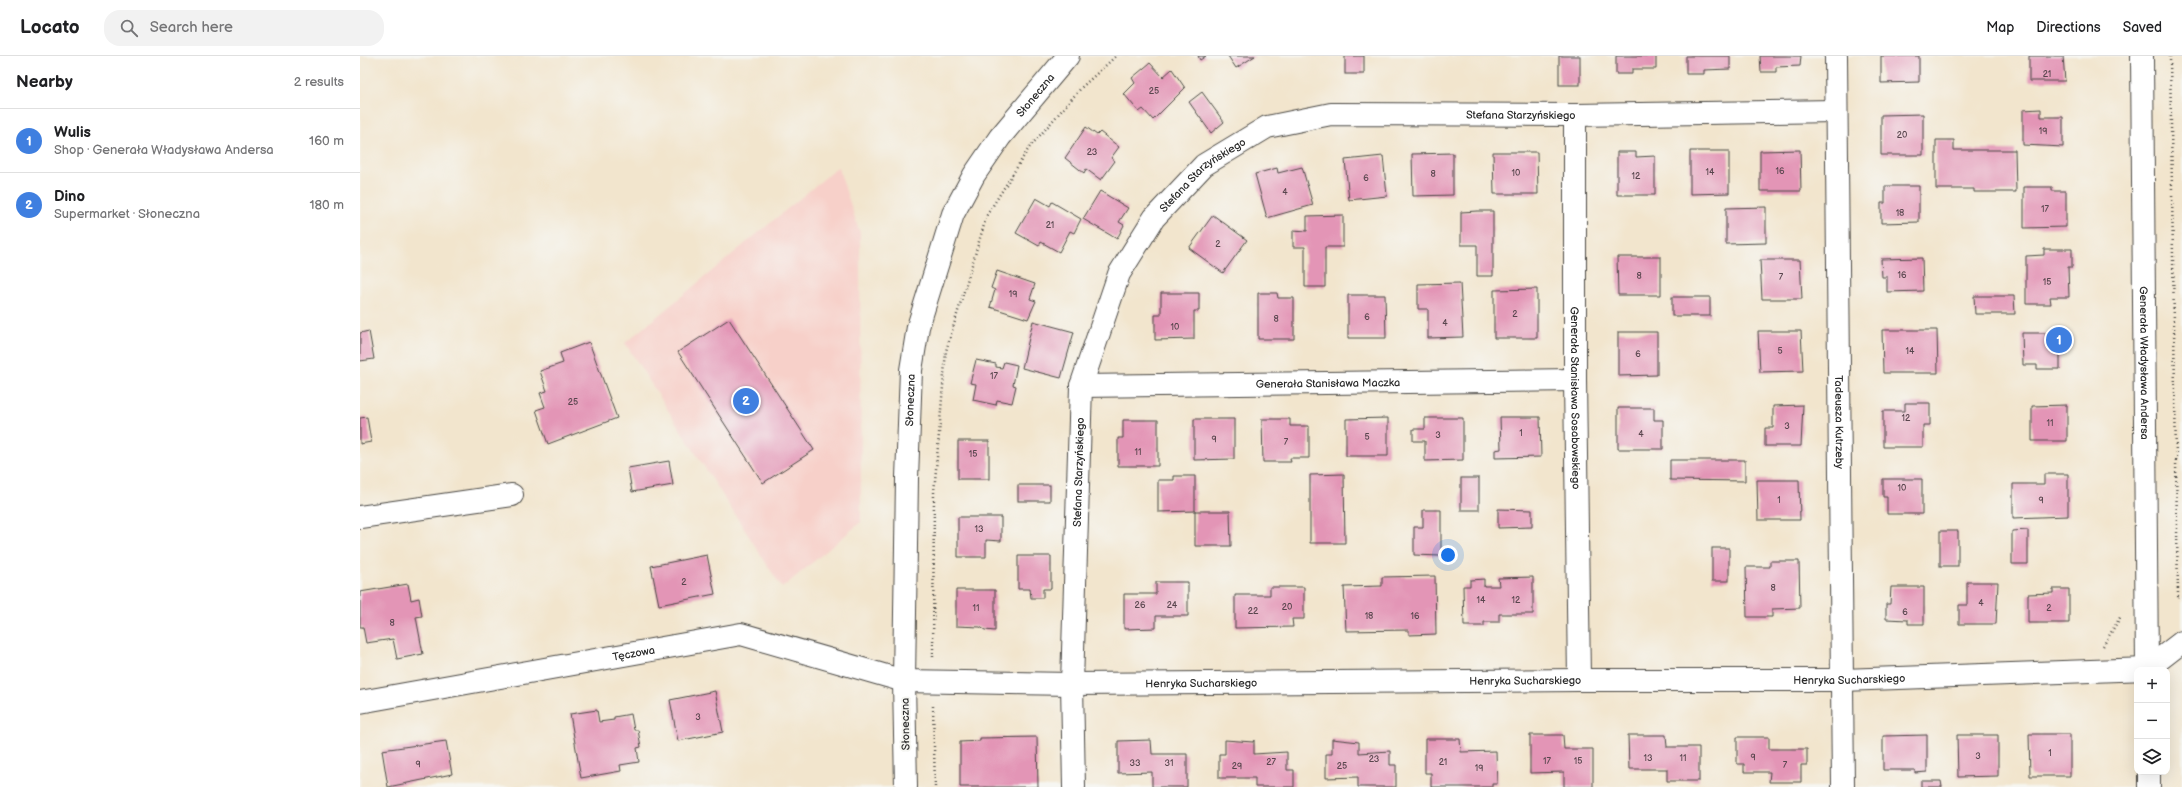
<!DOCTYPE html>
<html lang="en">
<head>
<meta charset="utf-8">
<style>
  body { margin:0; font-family:"Balsamiq Sans",sans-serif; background:#f2f2f2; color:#202124 }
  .controls { position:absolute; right:12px; bottom:12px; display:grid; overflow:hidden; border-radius:8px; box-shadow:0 4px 16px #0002 }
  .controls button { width:36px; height:36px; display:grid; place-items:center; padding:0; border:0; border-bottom:1px solid #e0e0e0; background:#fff; color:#202124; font:20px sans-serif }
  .you { position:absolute; left:1088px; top:499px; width:14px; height:14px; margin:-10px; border:3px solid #fff; border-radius:50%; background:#1a73e8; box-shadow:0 0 0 6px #1a73e833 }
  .badge { display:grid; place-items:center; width:26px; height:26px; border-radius:50%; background:#7c3aed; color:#fff; font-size:13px; font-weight:700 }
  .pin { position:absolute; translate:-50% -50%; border:2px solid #fff; box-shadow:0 1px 4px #0006 }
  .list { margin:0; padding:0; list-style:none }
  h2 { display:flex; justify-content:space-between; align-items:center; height:52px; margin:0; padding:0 16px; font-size:17px }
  h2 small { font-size:13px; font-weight:400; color:#757577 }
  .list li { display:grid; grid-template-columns:26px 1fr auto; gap:12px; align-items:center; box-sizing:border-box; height:64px; padding:0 16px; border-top:1px solid #e0e0e0 }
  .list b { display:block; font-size:15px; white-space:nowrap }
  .list p { margin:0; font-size:13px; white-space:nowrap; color:#757577 }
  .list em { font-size:13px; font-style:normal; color:#757577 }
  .icon { flex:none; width:22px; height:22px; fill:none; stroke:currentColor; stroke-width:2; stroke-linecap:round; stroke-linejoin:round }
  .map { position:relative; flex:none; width:1822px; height:731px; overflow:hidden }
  header { display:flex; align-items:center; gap:24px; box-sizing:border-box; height:56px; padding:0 20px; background:#fff; border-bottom:1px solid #e0e0e0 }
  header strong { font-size:19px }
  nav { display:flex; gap:22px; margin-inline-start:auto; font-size:14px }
  .search { width:280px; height:36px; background:#f2f2f2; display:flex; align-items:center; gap:10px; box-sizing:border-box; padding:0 14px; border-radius:16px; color:#757577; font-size:15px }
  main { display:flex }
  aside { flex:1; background:#fff }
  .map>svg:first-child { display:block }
</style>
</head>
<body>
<header>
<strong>Locato</strong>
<div class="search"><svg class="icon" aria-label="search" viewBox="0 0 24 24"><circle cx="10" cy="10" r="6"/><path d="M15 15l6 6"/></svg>Search here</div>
<nav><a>Map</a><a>Directions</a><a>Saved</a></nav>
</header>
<main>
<aside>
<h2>Nearby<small>2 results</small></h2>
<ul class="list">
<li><span class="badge" style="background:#3f7fe0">1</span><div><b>Wulis</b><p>Shop · Generała Władysława Andersa</p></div><em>160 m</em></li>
<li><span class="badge" style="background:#3f7fe0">2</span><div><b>Dino</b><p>Supermarket · Słoneczna</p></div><em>180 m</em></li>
</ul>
</aside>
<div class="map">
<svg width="1822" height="731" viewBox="0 0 1822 731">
  <rect width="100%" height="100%" fill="#f6f6f2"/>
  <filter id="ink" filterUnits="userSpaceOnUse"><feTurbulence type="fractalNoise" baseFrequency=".025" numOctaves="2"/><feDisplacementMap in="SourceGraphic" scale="8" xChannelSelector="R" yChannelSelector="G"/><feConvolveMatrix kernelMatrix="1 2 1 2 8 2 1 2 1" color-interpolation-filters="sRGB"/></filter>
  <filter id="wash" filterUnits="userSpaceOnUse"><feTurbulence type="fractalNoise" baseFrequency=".012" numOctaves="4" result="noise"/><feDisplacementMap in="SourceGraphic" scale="16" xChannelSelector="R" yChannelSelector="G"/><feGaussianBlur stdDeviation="0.9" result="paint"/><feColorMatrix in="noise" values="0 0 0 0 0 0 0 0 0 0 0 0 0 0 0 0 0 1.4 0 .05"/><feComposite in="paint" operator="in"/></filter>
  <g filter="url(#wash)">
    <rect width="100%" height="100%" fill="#f2e5cd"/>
    <!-- built -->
    <polygon fill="#f7d0c9" points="478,111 500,177 501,466 422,532 265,287"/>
    <g id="blocks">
      <!-- building -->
      <g fill="#e395b6">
        <polygon points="838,0 846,0 840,4"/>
        <polygon points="868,0 895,0 876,12"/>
        <rect x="985" y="0" width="19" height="18"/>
        <rect x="1199" y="0" width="21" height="29"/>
        <polygon points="1256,0 1296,0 1296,13 1272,13 1272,18 1256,18"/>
        <polygon points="1326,0 1370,0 1370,13 1344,14 1344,18 1326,18"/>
        <polygon points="1400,0 1441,0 1440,10 1416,11 1416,16 1401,16"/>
        <polygon points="1521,0 1559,0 1559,26 1521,27"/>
        <polygon points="1669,0 1703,0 1705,25 1669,25"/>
        <polygon points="790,7 803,21 812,13 825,32 793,64 783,53 779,56 764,38 775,27 772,22"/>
        <polygon points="842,36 864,66 851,77 829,46"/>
        <polygon points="1681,53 1681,61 1703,61 1703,91 1663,89 1663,54"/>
        <polygon points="1563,58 1563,99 1521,99 1521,59"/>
        <polygon points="726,71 737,79 740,76 759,91 751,102 755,105 741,124 726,113 724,117 705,102"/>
        <polygon points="1576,84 1594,84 1594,94 1655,94 1656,136 1614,136 1614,133 1576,133"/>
        <polygon points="1440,94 1441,135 1400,135 1400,95"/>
        <polygon points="1330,95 1369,95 1369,137 1330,138"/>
        <polygon points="1133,96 1177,96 1178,138 1134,138"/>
        <polygon points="1257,96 1276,96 1276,101 1295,100 1295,139 1257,139"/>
        <polygon points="1093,97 1093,139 1053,140 1052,98"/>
        <polygon points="1023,100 1027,140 989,144 985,104"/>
        <polygon points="942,111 953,149 907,162 895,118 917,112 918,117"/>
        <polygon points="1525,130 1559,130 1559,166 1521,167 1521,147 1525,147"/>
        <polygon points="1664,131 1692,131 1692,135 1706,135 1706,171 1664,172"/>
        <polygon points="740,135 768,152 759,166 764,169 757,183 723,163"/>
        <polygon points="676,142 690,150 692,146 721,163 714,177 710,175 699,196 681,186 679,190 656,177"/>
        <polygon points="1406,151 1406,187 1366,188 1366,152"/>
        <polygon points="1117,155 1133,155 1133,220 1117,220 1117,189 1101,189 1101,156"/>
        <polygon points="853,159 887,184 863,217 829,192"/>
        <polygon points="983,159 983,191 965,191 965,231 945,231 945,191 933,191 933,174 947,175 947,160"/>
        <polygon points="1684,193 1712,193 1712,211 1708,211 1709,241 1690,241 1691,248 1666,248 1666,200 1684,199"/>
        <polygon points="1257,201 1301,201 1301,239 1258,239"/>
        <polygon points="1562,202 1563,235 1527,236 1527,221 1522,221 1521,203"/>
        <polygon points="1400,204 1440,204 1442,243 1402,243"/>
        <polygon points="637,215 675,228 670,243 676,245 668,263 630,251 635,234 631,232"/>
        <polygon points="1100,227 1103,281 1068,282 1068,253 1058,253 1058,228"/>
        <polygon points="1177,233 1177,282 1134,282 1134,234"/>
        <polygon points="801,237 839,237 839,255 834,255 834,283 795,284 795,259 801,259"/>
        <polygon points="898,237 917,237 918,242 934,242 934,283 898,283"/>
        <polygon points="988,239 1025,239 1026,282 988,282"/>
        <polygon points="1614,240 1654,240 1655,258 1615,258"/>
        <rect x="1312" y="241" width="38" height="19"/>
        <polygon points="369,263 454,394 403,427 318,296"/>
        <polygon points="673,265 714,276 701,322 662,312"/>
        <polygon points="1522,274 1577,274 1578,317 1523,317"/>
        <polygon points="9,275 14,303 0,305 0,277"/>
        <polygon points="1398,275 1441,275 1443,315 1400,316"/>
        <polygon points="1258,276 1297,276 1297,319 1258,320"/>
        <polygon points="1662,277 1685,277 1686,279 1707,280 1707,295 1700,295 1700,313 1677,313 1677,309 1663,309"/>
        <polygon points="229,286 257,362 188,388 176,354 185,351 180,337 187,335 180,315 203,307 200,297"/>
        <polygon points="616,304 636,308 636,311 642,312 644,306 657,309 653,329 656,330 652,347 637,344 636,349 613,344 616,328 610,327"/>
        <polygon points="1545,347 1570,347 1570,369 1563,369 1563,391 1523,391 1523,355 1545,355"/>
        <polygon points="1443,349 1441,390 1405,390 1405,372 1413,372 1413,350"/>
        <polygon points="1707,349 1707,385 1672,385 1672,350"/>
        <polygon points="1258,352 1294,352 1294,364 1303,364 1303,393 1258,393"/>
        <polygon points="7,361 11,386 0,388 0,362"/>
        <polygon points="1140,361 1180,361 1181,401 1135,402 1135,394 1141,393"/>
        <polygon points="1028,362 1028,400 986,400 986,363"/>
        <polygon points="1065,362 1103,362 1103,404 1065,405 1065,385 1053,385 1053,373 1065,373"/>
        <polygon points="834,363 874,363 874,403 834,404"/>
        <polygon points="902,363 930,363 930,370 949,370 949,402 930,402 931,406 903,406"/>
        <polygon points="763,364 798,364 798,410 758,410 758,382 763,382"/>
        <rect x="598" y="385" width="31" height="38"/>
        <polygon points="1310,404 1385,404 1385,425 1310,424"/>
        <polygon points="309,405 313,429 272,436 268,412"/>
        <polygon points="984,418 985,487 950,487 950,419"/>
        <polygon points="1684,418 1708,418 1708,460 1653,462 1653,428 1684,428"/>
        <polygon points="814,420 835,420 835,455 798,456 798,424 814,424"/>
        <rect x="1101" y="422" width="18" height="32"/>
        <polygon points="1523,423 1562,423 1562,458 1527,458 1527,441 1523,441"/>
        <polygon points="1397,424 1439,424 1440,464 1398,464"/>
        <rect x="658" y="429" width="32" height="16"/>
        <polygon points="1138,453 1172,454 1172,471 1138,472"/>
        <polygon points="1063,454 1081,454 1081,500 1054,499 1054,471 1063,471"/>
        <polygon points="835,455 870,455 871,490 835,490"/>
        <polygon points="598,461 641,461 641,485 626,484 626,501 598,501"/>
        <polygon points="1668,474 1668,508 1652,508 1652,475"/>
        <rect x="1580" y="475" width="18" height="35"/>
        <rect x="1352" y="492" width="17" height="33"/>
        <polygon points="347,499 355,538 299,549 291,510"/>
        <polygon points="658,500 691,500 691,533 683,533 683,542 671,542 670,533 658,533"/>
        <polygon points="1410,505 1439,505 1440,552 1412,553 1412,561 1387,561 1386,511 1410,511"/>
        <polygon points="1075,520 1076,578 1049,579 1049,574 986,575 984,531 1022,530 1022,521"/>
        <polygon points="1173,521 1173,558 1139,558 1139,566 1124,566 1124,570 1104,570 1103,530 1110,530 1110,524 1124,523 1124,530 1139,530 1138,522"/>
        <polygon points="796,526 828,526 828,560 796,560 796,572 764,573 764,538 796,538"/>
        <polygon points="1607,526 1638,526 1636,568 1599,568 1599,549 1607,549"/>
        <polygon points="48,528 51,544 59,542 62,560 56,561 63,598 37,603 33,583 6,587 3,571 0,571 0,536"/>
        <polygon points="910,531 944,531 944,563 932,563 933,571 875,572 875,539 910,539"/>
        <polygon points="1531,531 1564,531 1564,568 1548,568 1548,564 1526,563 1526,548 1530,548"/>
        <polygon points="1693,533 1709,533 1709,567 1668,567 1668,538 1693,537"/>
        <polygon points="596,534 635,534 635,575 625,574 620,571 596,570"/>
        <polygon points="355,635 363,676 318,685 310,644"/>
        <polygon points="237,654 239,666 254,664 254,661 271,658 274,674 278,674 281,691 277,692 279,706 260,709 261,715 221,722 210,658"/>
        <polygon points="1669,678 1710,678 1710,720 1670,720"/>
        <polygon points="1170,679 1203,679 1204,693 1233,693 1233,731 1204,731 1204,716 1170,717"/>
        <polygon points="1268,679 1306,679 1307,691 1339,691 1339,725 1307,725 1307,713 1269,713"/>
        <polygon points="1567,679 1567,716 1555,717 1555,714 1523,714 1523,680"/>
        <polygon points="1597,679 1638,679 1638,720 1598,721"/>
        <polygon points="677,681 678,731 600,731 600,686 620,685 620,682"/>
        <polygon points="1377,681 1409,681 1409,693 1447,693 1447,709 1441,709 1441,726 1409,726 1410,716 1384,716 1384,708 1377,708"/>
        <polygon points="972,683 999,686 999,697 1030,695 1030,709 1036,709 1036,731 998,731 998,721 966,722 966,698 972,698"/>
        <polygon points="1065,683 1100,683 1101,696 1136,695 1137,728 1132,728 1132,731 1071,731 1071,717 1065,717"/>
        <polygon points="791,684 792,698 827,698 827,731 792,731 792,716 758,717 758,685"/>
        <polygon points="865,684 893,686 894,684 894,698 927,696 927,714 934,714 934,731 895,731 895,722 859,722 859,698 865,698"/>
        <polygon points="86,685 92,718 28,731 22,694"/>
        <polygon points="1561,725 1581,725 1582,731 1561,731"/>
      </g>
    </g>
  </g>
  <g filter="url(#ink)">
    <use href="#blocks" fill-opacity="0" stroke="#494743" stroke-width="1"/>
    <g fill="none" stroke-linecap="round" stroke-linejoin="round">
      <!-- minor casing -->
      <g stroke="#494743" stroke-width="24">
        <g id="minor">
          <path id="s1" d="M1476,0L1483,731"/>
          <path id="s2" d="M1782,0L1787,614"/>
          <path id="s3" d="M1215,59V324L1219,624"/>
          <path id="s4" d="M721,330L1215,324"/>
          <polyline points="0,461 152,439"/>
          <polyline points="1787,613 1822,586"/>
          <path id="s5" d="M0,646L381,578L544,625L712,628L1219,624H1482L1787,613"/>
          <polyline points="1789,716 1789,731"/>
          <path id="s6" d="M546,731L544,625L547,422L551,314L558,271L593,158L614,119L640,81L708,0"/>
          <path id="s7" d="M714,731L712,628L721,330L759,218L794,162L844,109L907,71L971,58L1215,59L1475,55"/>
        </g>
      </g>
      <!-- path -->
      <g stroke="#494743" stroke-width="2.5" stroke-dasharray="1 3" stroke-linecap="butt">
        <polyline points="1810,0 1818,540 1822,541"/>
        <polyline points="1743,590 1761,560"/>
        <polyline points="573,601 574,437 586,295 627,159 669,92 722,31 756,0"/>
        <polyline points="573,650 575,731"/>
      </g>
      <!-- minor -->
      <use href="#minor" stroke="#fff" stroke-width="22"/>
    </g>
  </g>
  <g text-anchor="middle" stroke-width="4" stroke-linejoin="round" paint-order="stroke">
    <!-- number labels -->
    <g font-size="9" fill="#59464e">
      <text x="1687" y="21">21</text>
      <text x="794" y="38">25</text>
      <text x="1683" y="78">19</text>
      <text x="1542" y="82">20</text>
      <text x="732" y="99">23</text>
      <text x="1420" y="118">16</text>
      <text x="1350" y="119">14</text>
      <text x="1156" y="120">10</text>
      <text x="1073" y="121">8</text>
      <text x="1276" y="123">12</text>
      <text x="1006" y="125">6</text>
      <text x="925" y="139">4</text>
      <text x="1685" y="156">17</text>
      <text x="1540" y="160">18</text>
      <text x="690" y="172">21</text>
      <text x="858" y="191">2</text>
      <text x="1542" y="222">16</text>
      <text x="1279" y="223">8</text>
      <text x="1421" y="224">7</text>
      <text x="1687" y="229">15</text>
      <text x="653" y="241">19</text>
      <text x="1155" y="261">2</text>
      <text x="1007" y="264">6</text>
      <text x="916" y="266">8</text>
      <text x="1085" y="270">4</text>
      <text x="815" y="274">10</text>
      <text x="1420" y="298">5</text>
      <text x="1550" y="298">14</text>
      <text x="1278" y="301">6</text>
      <text x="634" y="323">17</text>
      <text x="213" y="349">25</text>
      <text x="1546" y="365">12</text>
      <text x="1690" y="370">11</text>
      <text x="1427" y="373">3</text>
      <text x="1161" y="380">1</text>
      <text x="1281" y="381">4</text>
      <text x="1078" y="382">3</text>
      <text x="1007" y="384">5</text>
      <text x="854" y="386">9</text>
      <text x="926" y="389">7</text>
      <text x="778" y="399">11</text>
      <text x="613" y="401">15</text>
      <text x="1542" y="435">10</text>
      <text x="1419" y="447">1</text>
      <text x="1681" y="447">9</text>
      <text x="619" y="476">13</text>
      <text x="324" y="529">2</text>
      <text x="1413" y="535">8</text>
      <text x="1121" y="547">14</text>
      <text x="1156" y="547">12</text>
      <text x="1621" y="550">4</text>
      <text x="780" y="552">26</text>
      <text x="812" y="552">24</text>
      <text x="927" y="554">20</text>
      <text x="616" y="555">11</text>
      <text x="1689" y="555">2</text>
      <text x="893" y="558">22</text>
      <text x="1545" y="559">6</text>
      <text x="1009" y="563">18</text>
      <text x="1055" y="563">16</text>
      <text x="32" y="570">8</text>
      <text x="338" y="664">3</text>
      <text x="1690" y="700">1</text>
      <text x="1618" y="703">3</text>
      <text x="1393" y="704">9</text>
      <text x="1288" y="705">13</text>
      <text x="1323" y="705">11</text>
      <text x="1014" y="706">23</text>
      <text x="1187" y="708">17</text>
      <text x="1218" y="708">15</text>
      <text x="911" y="709">27</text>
      <text x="1083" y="709">21</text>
      <text x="775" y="710">33</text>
      <text x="809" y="710">31</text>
      <text x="58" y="711">9</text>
      <text x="1425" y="712">7</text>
      <text x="877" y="713">29</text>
      <text x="982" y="713">25</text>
      <text x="1119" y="715">19</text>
    </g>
    <!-- street labels -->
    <g font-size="11" fill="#2b2b2b" stroke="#f6f6f2">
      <text dy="4" stroke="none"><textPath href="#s6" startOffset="724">Słoneczna</textPath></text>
      <text dy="4" stroke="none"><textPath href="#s7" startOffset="987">Stefana Starzyńskiego</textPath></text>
      <text dy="4" stroke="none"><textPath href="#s7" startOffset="651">Stefana Starzyńskiego</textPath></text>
      <text dy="4" stroke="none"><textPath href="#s2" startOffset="307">Generała Władysława Andersa</textPath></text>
      <text dy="4" stroke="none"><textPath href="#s4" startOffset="247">Generała Stanisława Maczka</textPath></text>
      <text dy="4" stroke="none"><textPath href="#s3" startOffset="283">Generała Stanisława Sosabowskiego</textPath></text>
      <text dy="4" stroke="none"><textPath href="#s6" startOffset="387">Słoneczna</textPath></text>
      <text dy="4" stroke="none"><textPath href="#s1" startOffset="366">Tadeusza Kutrzeby</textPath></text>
      <text dy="4" stroke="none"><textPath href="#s7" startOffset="315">Stefana Starzyńskiego</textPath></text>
      <text dy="4" stroke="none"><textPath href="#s5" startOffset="278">Tęczowa</textPath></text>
      <text dy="4" stroke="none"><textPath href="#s5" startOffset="1502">Henryka Sucharskiego</textPath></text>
      <text dy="4" stroke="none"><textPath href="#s5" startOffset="1178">Henryka Sucharskiego</textPath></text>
      <text dy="4" stroke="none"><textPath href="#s5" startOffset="854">Henryka Sucharskiego</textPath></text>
      <text transform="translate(545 668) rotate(-91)" y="4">Słoneczna</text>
    </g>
  </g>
</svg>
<div class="controls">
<button>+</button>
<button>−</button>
<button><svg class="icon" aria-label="layers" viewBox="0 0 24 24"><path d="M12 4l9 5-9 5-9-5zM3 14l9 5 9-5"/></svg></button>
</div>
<div class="you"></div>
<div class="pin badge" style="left:1699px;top:284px;background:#3f7fe0">1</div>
<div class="pin badge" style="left:386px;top:345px;background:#3f7fe0">2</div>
</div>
</main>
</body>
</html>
